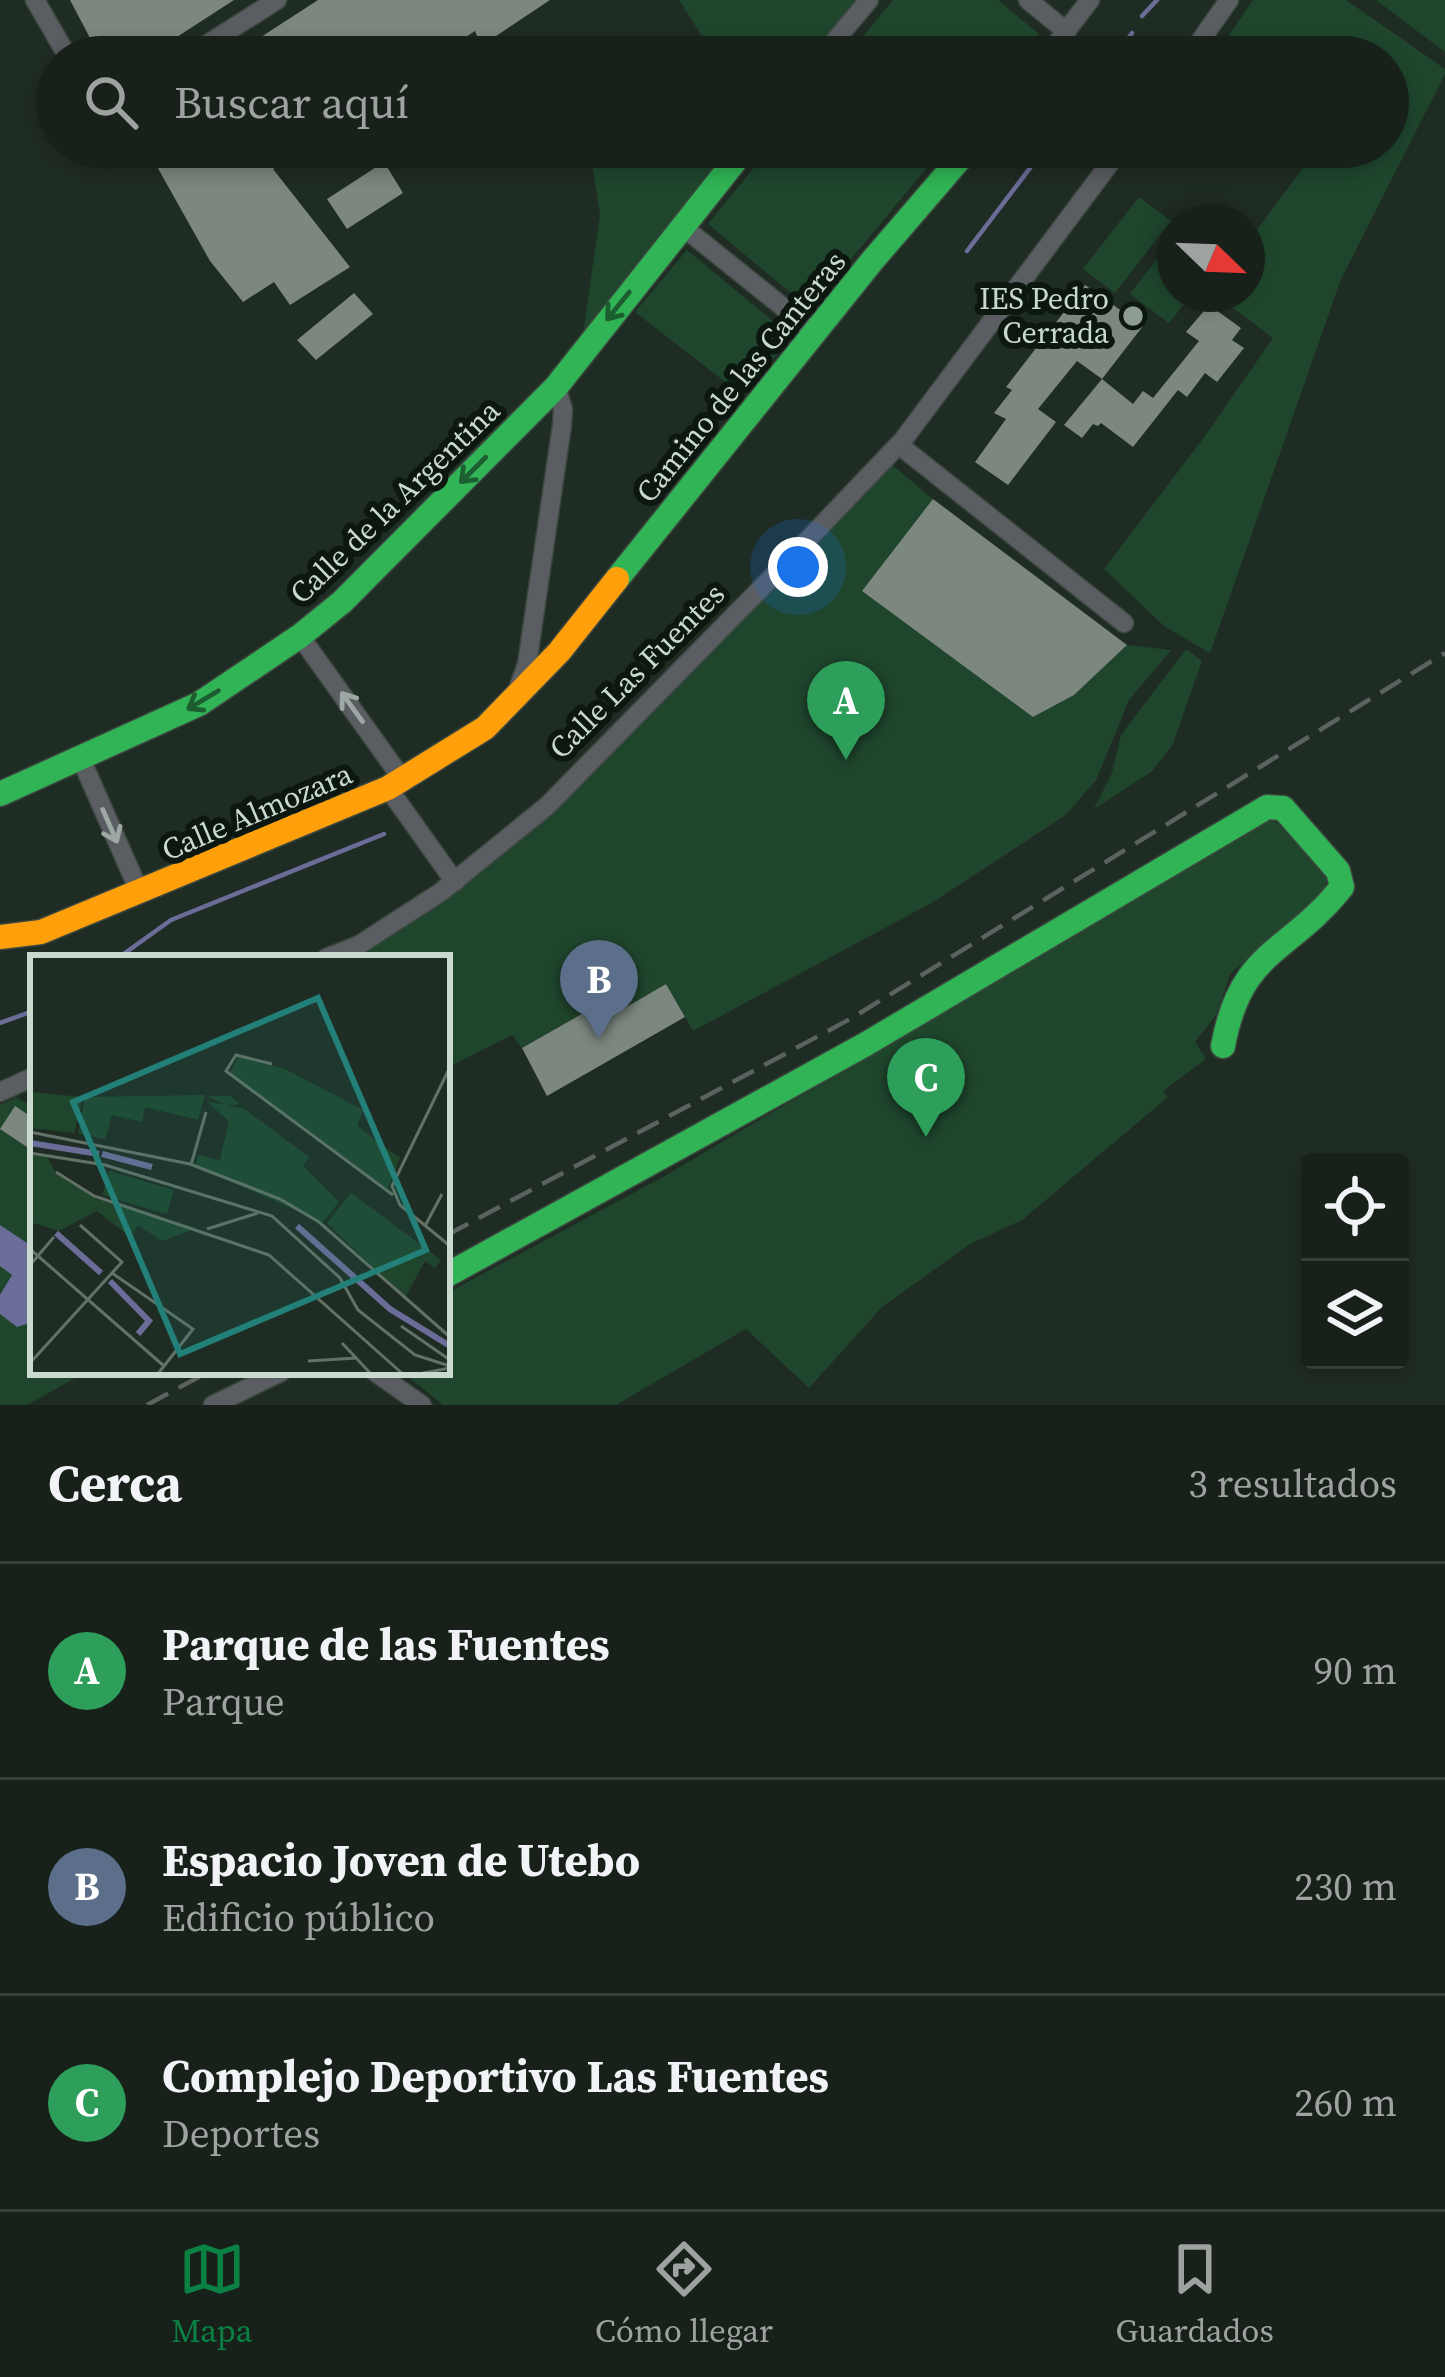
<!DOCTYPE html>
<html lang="es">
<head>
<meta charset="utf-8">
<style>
  body { margin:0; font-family:"Source Serif 4",serif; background:#242e27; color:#f1f3f6 }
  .controls { position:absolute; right:36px; bottom:36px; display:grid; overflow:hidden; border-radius:12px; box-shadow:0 6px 18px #0003 }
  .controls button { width:108px; height:108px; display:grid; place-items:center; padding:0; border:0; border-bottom:3px solid #363e39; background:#17211a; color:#f1f3f6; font:60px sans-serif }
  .compass { position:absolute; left:1157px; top:204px; width:108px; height:108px; border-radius:50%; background:#17211a; box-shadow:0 6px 18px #0003; rotate:113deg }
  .you { position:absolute; left:798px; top:567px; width:42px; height:42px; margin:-30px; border:9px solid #fff; border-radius:50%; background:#1a73e8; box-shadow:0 0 0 18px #1a73e833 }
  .badge { display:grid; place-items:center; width:78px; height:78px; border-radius:50%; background:#0b8043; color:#fff; font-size:39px; font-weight:700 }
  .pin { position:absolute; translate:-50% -99px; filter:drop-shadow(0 3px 6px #0008) }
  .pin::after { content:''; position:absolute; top:63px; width:42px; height:36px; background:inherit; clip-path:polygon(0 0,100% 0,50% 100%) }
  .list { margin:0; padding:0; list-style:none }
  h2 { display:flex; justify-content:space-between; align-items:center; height:156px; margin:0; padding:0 48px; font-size:51px }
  h2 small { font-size:39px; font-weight:400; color:#9ea3a2 }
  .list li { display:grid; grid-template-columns:78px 1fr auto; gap:36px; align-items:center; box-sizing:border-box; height:216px; padding:0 48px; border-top:3px solid #363e39 }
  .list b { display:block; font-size:45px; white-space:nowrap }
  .list p { margin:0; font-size:39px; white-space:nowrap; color:#9ea3a2 }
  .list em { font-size:39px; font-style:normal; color:#9ea3a2 }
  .icon { flex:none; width:66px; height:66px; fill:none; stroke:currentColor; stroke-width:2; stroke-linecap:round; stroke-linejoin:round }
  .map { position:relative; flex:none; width:1445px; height:1405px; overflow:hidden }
  .search { position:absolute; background:#17211a; box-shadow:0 6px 18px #0003; left:36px; right:36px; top:36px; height:132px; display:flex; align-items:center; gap:30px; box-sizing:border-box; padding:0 42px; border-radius:66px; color:#9ea3a2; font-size:45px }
  .sheet { height:804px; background:#17211a }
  nav { display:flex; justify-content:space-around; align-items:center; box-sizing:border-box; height:168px; border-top:3px solid #363e39; background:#17211a; font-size:33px; color:#9ea3a2 }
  nav a { display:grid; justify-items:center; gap:6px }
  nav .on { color:#0b8043 }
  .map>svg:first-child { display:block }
</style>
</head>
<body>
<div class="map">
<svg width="1445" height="1405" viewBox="0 0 1445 1405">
  <rect width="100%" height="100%" fill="#1f2c23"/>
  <!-- green -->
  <g fill="#1f462d">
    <polygon points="679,0 859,0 812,57 715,57"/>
    <polygon points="893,0 998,0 1039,34 1019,57 846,57"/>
    <polygon points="1253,0 1346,0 1445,69 1445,74 1341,279 1210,653 1164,626 1104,569 1205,436 1273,338 1214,294 1247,294 1247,243 1306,164 1285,147 1388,147 1388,57 1214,57"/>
    <polygon points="1376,0 1445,0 1445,52"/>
    <polygon points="589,147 739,147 582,341 600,214"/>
    <polygon points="771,147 944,147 810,309 708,224"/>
    <polygon points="1139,197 1171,221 1115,293 1083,269"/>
    <polygon points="687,250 792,337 742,395 635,312"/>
    <polygon points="1162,252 1175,262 1175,294 1192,294 1169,323 1130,294"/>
    <polygon points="885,459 933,499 1033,717 1074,695 1127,645 1171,650 1129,700 1096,780 1067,814 935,901 693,1031 666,984 616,1013 607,999 522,1048 512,1035 447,1068 447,958 354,958 359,945 441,892 611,741"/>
    <polygon points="1186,649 1202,661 1172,746 1151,772 1094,809 1112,773 1121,735"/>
    <polygon points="1266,821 1277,822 1328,878 1323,893 1230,974 1217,1014 1195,1042 1206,1059 1163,1091 1168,1097 1022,1220 970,1244 882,1307 809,1388 746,1329 616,1405 443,1405 402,1372 447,1372 447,1293 663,1177"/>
    <polygon points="16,1097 33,1107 33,1372 86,1372 27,1405 0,1405 0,1105"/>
  </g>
  <!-- water -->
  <polygon fill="#6b6d99" points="0,1225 33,1247 33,1322 17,1327 0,1314 0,1295 12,1275 0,1266"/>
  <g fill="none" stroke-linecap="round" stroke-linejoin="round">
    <!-- stream -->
    <g stroke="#6b6d99" stroke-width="4.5">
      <polyline points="1142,16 1157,0"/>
      <polyline points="1115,57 1132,33"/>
      <polyline points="967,251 1046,147"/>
      <polyline points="118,958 171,920 384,834"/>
      <polyline points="0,1023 33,1011"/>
    </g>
  </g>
  <!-- building -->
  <g fill="#7b877f">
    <polygon points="70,0 234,0 146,57 100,57"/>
    <polygon points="318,0 550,0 481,46 475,31 436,57 230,57"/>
    <polygon points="146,147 306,147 273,169 350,267 290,305 274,282 243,302 210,261"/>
    <polygon points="384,162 403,193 347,229 327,199"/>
    <polygon points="1085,285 1143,326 1102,379 1077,361 1038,409 1056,422 1008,485 975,462 1006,419 994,413 1012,390 1006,387"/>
    <polygon points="354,293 373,314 316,360 297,340"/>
    <polygon points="1209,305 1241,328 1232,340 1244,348 1217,382 1205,373 1187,397 1178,390 1133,447 1101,423 1098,426 1093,424 1082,438 1064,425 1102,379 1133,404 1143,391 1153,398 1199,341 1186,332"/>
    <polygon points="933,499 1127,645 1074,695 1033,717 862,591"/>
    <polygon points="666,984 685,1017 547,1096 522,1048 608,999 616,1013"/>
    <polygon points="15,1106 33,1118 33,1151 0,1129"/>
  </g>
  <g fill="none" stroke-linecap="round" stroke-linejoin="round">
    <!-- street casing -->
    <g stroke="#3b473f" stroke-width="21">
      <g id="street">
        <polyline points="35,0 68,57"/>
        <polyline points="1028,0 1067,32"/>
        <polyline points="187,57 277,0"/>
        <polyline points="821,57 869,0"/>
        <polyline points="1046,57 1090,0"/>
        <polyline points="1189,57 1229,0"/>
        <polyline points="682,226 814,332"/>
        <polyline points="899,445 1124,623"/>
        <polyline points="300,636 403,780"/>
        <polyline points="518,689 527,664 562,425 563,409 556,387"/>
        <polyline points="81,759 140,893"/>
        <polyline points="388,788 455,882"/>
        <polyline points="326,958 359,945 441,892 547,806 777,572 903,440 1122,147"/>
        <polyline points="0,1092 33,1077"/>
        <polyline points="375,1372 422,1405"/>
        <polyline points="213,1405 281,1372"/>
      </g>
    </g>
    <!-- fast casing -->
    <g stroke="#3b473f" stroke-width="27">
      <g id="fast">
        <polyline points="617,579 872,261 970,147"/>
        <polyline points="0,794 199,704 300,636 342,602 556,387 746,147"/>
        <path d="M447,1275L866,1044L1267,807L1283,808L1338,871L1342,887C1289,954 1241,948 1223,1046"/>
      </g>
    </g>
    <!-- slow casing -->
    <g stroke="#3b473f" stroke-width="27">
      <polyline id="slow" points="0,937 41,932 388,788 485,728 559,652 617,579"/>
    </g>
    <!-- street -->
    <use href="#street" stroke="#5a5d62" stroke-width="18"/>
    <!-- fast -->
    <use href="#fast" stroke="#30b455" stroke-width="24"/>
    <!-- slow -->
    <use href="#slow" stroke="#ff9f0a" stroke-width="24"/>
    <!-- rail -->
    <g stroke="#5b6260" stroke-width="4.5" stroke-dasharray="24 12" stroke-linecap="butt">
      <polyline points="447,1235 852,1018 1445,653"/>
      <polyline points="147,1405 208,1372"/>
    </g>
  </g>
  <!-- one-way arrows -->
  <defs><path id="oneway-shaft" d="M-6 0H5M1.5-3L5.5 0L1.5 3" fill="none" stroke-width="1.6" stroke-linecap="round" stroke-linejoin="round" transform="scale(3)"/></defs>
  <g stroke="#1c5e2f">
    <use href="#oneway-shaft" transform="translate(618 306) rotate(129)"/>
    <use href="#oneway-shaft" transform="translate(473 470) rotate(135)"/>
    <use href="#oneway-shaft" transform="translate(203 700) rotate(149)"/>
  </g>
  <g stroke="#9da7a3">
    <use href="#oneway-shaft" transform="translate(352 707) rotate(-126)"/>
    <use href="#oneway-shaft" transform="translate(110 826) rotate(66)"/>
  </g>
  <!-- markers -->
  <circle fill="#8e9c92" stroke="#0c1710" stroke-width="4.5" cx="1133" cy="316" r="12"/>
  <g text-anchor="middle" stroke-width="12" stroke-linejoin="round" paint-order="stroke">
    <!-- poi labels -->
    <g font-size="30" fill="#cad9ce" stroke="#0c1710" text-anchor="end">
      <text x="1109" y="309">IES Pedro<tspan x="1109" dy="34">Cerrada</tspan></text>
    </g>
    <!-- street labels -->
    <g font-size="30" fill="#cad9ce" stroke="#0c1710">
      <text transform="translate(741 377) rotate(-51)" y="10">Camino de las Canteras</text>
      <text transform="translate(395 502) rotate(-44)" y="10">Calle de la Argentina</text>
      <text transform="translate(637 671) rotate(-45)" y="10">Calle Las Fuentes</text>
      <text transform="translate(257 812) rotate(-23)" y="10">Calle Almozara</text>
    </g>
  </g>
  <!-- overview -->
  <g transform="translate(30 955)">
    <rect width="420" height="420" fill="#1f2c23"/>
    <path d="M208,102L255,114L333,155L327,171L370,203L358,234L200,118ZM0,137L53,142L44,178L0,173ZM175,140L168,165L115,152L112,167L82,160L75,184L48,179L55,142ZM177,141H200L210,149L196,151L213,153L279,202L273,211L309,247L293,267L165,211L168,200L190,205L199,166L177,147L194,149ZM0,200L17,202L26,218L67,244L167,273L132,286L108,270L100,282L67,256L29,276L0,267ZM79,216L144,235L137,259L72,240ZM321,238L411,305L405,313L395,306L375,343L297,268Z" fill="#1f462d"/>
    <path fill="none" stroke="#6b6d99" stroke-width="6" d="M0,188L69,199M72,199L122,212M267,271L360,354L420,391M26,278L71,318M80,326L119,366L108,379"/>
    <path fill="none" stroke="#637167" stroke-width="3" d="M242,109L206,100L196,116L363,240M420,112L362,231L370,250L420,291M0,177L160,209L250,244L289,267L420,382M0,198L75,210L242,261L310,323L328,355L385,400L420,411M161,210L176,157M26,217L64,241L239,300L374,420M395,271L412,239M177,274L228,258M0,294L134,411M0,310L24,282M82,318L163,374L127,420M371,371L420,405M312,388L342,420M278,406L327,403M0,408L92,307L50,270M383,420L420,413"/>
    <path fill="#228078" fill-opacity="0.15" stroke="#228078" stroke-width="6" d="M288,43L396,295L150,399L43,147Z"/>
    <rect width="420" height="420" fill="none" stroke="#cad9ce" stroke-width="6"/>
  </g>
</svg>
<div class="controls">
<button><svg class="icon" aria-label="locate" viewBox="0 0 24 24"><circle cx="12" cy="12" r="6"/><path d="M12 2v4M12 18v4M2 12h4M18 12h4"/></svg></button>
<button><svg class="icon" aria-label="layers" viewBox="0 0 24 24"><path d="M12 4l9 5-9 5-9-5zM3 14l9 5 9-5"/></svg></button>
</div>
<svg class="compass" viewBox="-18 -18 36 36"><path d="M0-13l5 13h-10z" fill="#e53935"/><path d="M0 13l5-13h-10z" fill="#9ea3a2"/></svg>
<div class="you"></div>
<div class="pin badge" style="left:846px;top:760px;background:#2e9e5b">A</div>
<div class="pin badge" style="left:599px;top:1039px;background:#5c6f8a">B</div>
<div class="pin badge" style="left:926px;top:1137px;background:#2e9e5b">C</div>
<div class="search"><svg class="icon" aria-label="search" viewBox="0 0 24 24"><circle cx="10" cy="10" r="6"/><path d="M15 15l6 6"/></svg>Buscar aquí</div>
</div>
<section class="sheet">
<h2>Cerca<small>3 resultados</small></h2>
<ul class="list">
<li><span class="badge" style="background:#2e9e5b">A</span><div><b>Parque de las Fuentes</b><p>Parque</p></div><em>90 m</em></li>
<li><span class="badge" style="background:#5c6f8a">B</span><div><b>Espacio Joven de Utebo</b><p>Edificio público</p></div><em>230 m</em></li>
<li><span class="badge" style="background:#2e9e5b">C</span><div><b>Complejo Deportivo Las Fuentes</b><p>Deportes</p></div><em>260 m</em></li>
</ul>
</section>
<nav>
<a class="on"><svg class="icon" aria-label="map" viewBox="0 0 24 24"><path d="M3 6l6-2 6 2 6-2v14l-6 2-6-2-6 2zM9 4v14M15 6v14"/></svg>Mapa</a>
<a><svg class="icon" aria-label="directions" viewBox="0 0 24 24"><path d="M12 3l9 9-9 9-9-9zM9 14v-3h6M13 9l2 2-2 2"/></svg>Cómo llegar</a>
<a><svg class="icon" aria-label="saved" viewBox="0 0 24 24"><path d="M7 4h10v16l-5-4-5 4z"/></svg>Guardados</a>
</nav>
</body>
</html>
